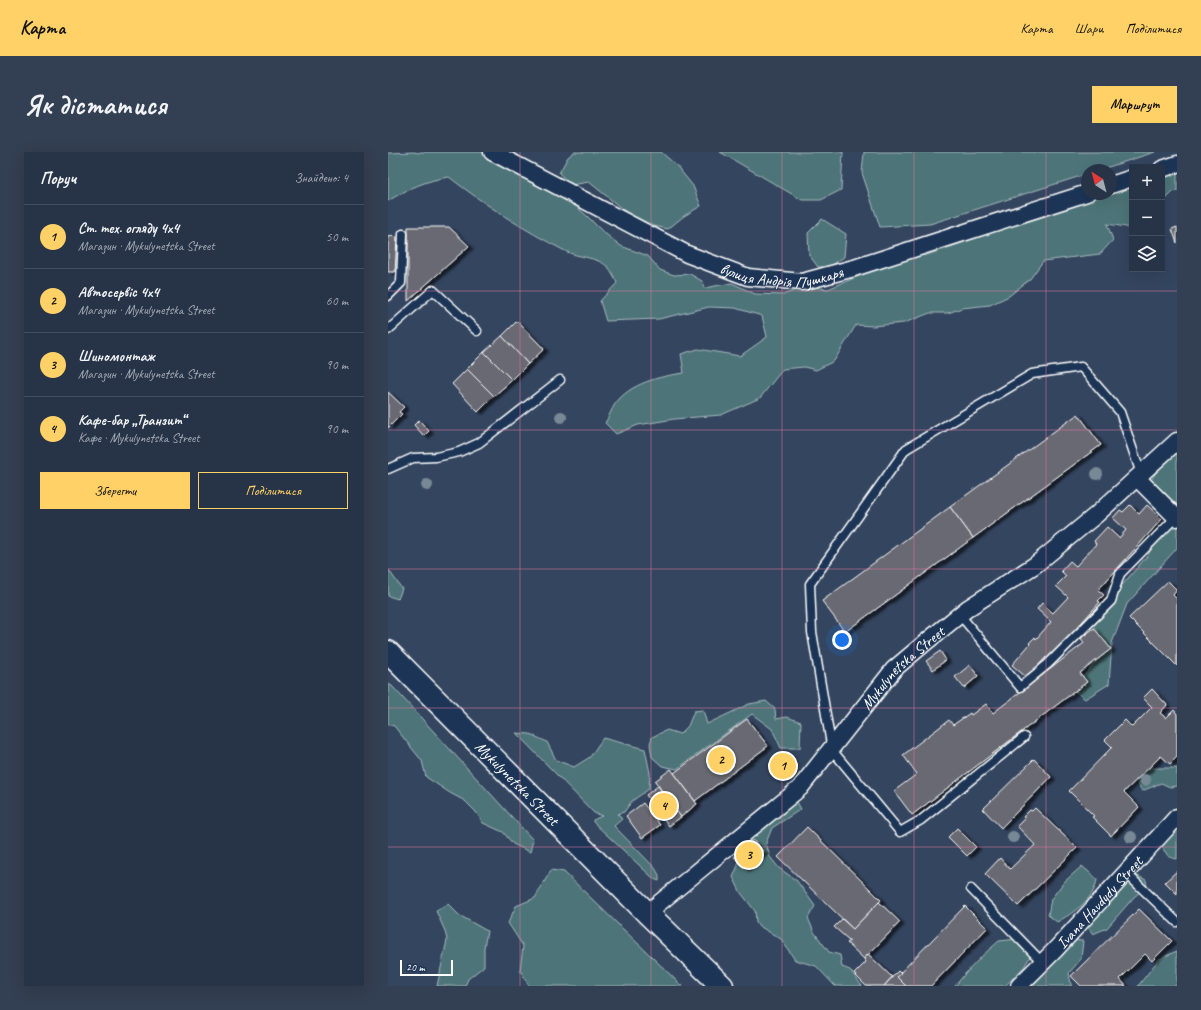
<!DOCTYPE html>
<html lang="uk">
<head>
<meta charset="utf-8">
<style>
  body { margin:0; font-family:Caveat,sans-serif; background:#333f52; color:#f1f3f6 }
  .controls { position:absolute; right:12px; top:12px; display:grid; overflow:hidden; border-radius:0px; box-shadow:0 4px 16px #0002 }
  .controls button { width:36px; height:36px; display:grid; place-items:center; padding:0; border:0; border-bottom:1px solid #434f60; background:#273447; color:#f1f3f6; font:20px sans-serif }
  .compass { position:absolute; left:693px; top:12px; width:36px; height:36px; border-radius:50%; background:#273447; box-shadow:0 4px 16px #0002; rotate:324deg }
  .scale { position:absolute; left:12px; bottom:10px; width:53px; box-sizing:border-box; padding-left:4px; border:2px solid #fff; border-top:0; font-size:11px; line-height:14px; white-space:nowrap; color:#fff; -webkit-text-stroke:3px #1d3557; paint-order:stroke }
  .you { position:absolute; left:454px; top:488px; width:14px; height:14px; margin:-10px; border:3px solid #fff; border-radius:50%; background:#1a73e8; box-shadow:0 0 0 6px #1a73e833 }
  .badge { display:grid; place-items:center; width:26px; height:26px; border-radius:50%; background:#ffd166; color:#111; font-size:13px; font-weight:700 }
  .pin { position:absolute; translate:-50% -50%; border:2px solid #fff; box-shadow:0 1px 4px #0006 }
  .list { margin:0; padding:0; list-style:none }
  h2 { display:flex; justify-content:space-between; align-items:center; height:52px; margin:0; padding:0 16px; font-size:17px }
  h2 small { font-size:13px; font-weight:400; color:#a4aab4 }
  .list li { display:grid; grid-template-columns:26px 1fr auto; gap:12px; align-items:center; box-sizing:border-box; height:64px; padding:0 16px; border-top:1px solid #434f60 }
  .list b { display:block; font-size:15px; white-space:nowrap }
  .list p { margin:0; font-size:13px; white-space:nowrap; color:#a4aab4 }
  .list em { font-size:13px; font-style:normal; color:#a4aab4 }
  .actions { display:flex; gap:8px; padding:12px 16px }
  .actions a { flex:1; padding:9px 0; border:1px solid #ffd166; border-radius:0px; text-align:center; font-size:14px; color:#ffd166 }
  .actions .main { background:#ffd166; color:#111 }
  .icon { flex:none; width:22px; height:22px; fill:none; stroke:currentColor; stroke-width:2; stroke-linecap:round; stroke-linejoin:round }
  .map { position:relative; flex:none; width:789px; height:834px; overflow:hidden; border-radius:0px }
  header { display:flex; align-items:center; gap:24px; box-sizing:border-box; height:56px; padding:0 20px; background:#ffd166; color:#111 }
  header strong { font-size:19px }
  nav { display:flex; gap:22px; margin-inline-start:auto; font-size:14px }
  .intro { display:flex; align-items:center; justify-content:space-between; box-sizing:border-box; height:96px; padding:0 24px }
  h1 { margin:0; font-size:28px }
  .button { padding:10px 18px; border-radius:0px; background:#ffd166; color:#111; font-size:14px; font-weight:700 }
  main { display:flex; gap:24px; padding:0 24px }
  aside { flex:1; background:#273447; border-radius:0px; box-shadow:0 4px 16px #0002 }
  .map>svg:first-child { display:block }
</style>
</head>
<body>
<header>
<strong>Карта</strong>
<nav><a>Карта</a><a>Шари</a><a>Поділитися</a></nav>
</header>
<div class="intro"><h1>Як дістатися</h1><a class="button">Маршрут</a></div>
<main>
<aside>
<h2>Поруч<small>Знайдено: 4</small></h2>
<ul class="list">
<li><span class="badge">1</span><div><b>Ст. тех. огляду 4х4</b><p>Магазин · Mykulynetska Street</p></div><em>50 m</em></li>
<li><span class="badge">2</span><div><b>Автосервіс 4х4</b><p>Магазин · Mykulynetska Street</p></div><em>60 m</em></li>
<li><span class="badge">3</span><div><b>Шиномонтаж</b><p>Магазин · Mykulynetska Street</p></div><em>90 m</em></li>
<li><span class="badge">4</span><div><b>Кафе-бар „Транзит“</b><p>Кафе · Mykulynetska Street</p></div><em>90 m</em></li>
</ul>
<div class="actions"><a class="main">Зберегти</a><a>Поділитися</a></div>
</aside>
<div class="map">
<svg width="789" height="834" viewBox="0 0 789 834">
  <defs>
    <filter id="shadow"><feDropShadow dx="4.5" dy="2.5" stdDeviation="1" flood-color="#0009"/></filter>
  </defs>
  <rect width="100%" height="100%" fill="#34455f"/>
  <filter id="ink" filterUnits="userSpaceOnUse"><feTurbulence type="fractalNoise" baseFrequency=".025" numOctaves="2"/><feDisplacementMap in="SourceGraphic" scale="8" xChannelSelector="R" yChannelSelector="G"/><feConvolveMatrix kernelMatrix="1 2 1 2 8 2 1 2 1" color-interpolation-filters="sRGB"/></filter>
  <g filter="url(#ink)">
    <!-- green -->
    <g fill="#4e7579" stroke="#a6babc">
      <path d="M26,0L30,1L33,0H99L174,42L199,64L214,79L233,94L260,104L272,118L286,123L302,122L314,129L316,136L344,131L367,142L395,143L417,134L440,137L516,105L539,103L717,42H723V40L744,33V80L738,75L719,72L725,88L712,102L655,109L642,127L621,144L602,153L574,156L560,161H542L516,171L485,174L468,173L446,209L428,218L416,215L395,217L372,246L333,263L286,267L250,273L228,282L217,271C221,265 223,258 227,252C242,231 273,224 296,221L293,202L310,197L352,204L379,185L374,164L347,156L321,155L271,167L218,169L212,149L229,131C226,126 224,119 220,115C208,104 190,106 177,99C136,78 97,53 61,25C39,28 19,37 0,49V1Z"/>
      <polygon points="186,0 273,0 288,13 305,34 313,54 296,64 280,77 261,73 243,64 201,30 183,33 171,21 180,5"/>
      <polygon points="332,0 455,0 453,38 433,48 414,48"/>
      <polygon points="476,0 767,0 711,18 699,18 699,22 542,72 492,75 474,21"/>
      <polygon points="789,18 789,39 785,40 774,51 774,60 774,23"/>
      <polygon points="434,67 458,82 456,105 441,115 430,115 421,103 420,81"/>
      <polygon points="789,298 789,359 761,331 775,310"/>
      <path d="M789,373V396L739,452L724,491L721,532L697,547L683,536C692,527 710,512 712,500C714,484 701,479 710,461L760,403L770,384Z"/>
      <polygon points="0,417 14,437 10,447 0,444"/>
      <polygon points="0,532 4,534 145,688 142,700 125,692 115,680 95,671 88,660 77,649 62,641 38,625 34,609 6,574 0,572"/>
      <polygon points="378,549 387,557 388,567 399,565 413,570 412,596 393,596 384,577 364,562 289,617 274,614 264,605 262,592 264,585 279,578 292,582 300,574 306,559 315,558 319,572 361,552"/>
      <polygon points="128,581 142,582 159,590 168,608 186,615 202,605 215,586 257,597 262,621 261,637 244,649 236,660 230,662 234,667 226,674 267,716 271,723 271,729 266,727 205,670 205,668 214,664 206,661"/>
      <polygon points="758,616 789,616 789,634 782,635 773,631 754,639 749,630 746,619"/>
      <path d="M409,650L413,657L384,676L378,691L382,705L391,716L409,729L427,754L420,766L426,780L441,800L452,803L454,815L462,818L474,834H447L428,814L407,808L393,787L371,774L368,770L367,759L353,741L345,725C353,710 352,699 349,683L379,656Z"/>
      <polygon points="789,663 789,707 781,705 772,693"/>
      <path d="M694,714L709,727C707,747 685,761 669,770L660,763L663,747L676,730Z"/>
      <polygon points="163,718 176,720 294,834 141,834 132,818 135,794 120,771 128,754 147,746"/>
      <polygon points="746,722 758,728 759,734 746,745 719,776 705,782 699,774"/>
      <polygon points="60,752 71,763 99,779 96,796 96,814 80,827 77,834 49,834 59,788 57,779 48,759"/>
      <polygon points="630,787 643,803 636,815 617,834 567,834 576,823 595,803 611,789"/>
      <polygon points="681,788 695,789 693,807 681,821 683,833 684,834 643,834 644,828"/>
      <polygon points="789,799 789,834 750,834 771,807"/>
    </g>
    <!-- building -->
    <g fill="#696973" stroke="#fff" filter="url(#shadow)">
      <polygon points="20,75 61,75 81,94 20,149"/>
      <polygon points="789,75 789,91 784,77"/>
      <polygon points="0,84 9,85 7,120 0,120"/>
      <polygon points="129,169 156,197 140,212 114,184"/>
      <polygon points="114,184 140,212 124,228 96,200"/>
      <polygon points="96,200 124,228 106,244 79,217"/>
      <polygon points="79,217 106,244 90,260 64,232"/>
      <polygon points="0,240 16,255 11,260 14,262 0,276"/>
      <polygon points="690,262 713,293 585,386 562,355"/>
      <polygon points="31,268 41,279 36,284 26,273"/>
      <polygon points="742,353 751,362 759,353 774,367 710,438 716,443 710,449 712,450 661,507 658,505 639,526 624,513 642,492 641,491 647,485 648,487 663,470 649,457 654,451 665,461 680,445 668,434 678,424 673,419 682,409 688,414 708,392 706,389 719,375 731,386 738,378 725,366 732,358 735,360"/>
      <polygon points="562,355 585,386 457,480 434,449"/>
      <polygon points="780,429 789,438 785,443 789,447 789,514 741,466"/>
      <polygon points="706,476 723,497 692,521 699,530 524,663 506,639 529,622 515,603 561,568 565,573 582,561 583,563 598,552 605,561 696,491 693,486"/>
      <polygon points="552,499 558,508 545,518 538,509"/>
      <polygon points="582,513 590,524 576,536 567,525"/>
      <polygon points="764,537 779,553 772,561 778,566 786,558 789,562 789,605 782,612 773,604 736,640 751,655 723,684 704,665 706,664 681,639 724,595 717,588 737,568 744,575 764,555 755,546"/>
      <polygon points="359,567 380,594 307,649 286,621"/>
      <polygon points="395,604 404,619 396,624 387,609"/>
      <polygon points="646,607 663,625 613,676 595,657"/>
      <polygon points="283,617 309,652 293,665 267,629"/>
      <polygon points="270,634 293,665 281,674 258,643"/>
      <polygon points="255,651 272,673 254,686 238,664"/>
      <polygon points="647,656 689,696 630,754 597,722 612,706 622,717 647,693 629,674 637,666 635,665 642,658 644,659"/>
      <polygon points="419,675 493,748 465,777 390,705"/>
      <polygon points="569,676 588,695 579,704 560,685"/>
      <polygon points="365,688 376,700 357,717 346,705"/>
      <polygon points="789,719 789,742 777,730"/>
      <polygon points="491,750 512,770 476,807 459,791 462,789 446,775 454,767 465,777"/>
      <polygon points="577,754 599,776 543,834 518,834 509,825 512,821"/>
      <polygon points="751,757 784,789 764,809 757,802 732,827 738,834 693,834 683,824"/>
      <polygon points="480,802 504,825 496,834 478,834 466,822 478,810 476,807"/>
      <polygon points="510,819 513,822 509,825 518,834 496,834"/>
    </g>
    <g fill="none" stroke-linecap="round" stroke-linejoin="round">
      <!-- lane casing -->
      <g stroke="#fff" stroke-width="11">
        <g id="lane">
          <polyline points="0,144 13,131 15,82"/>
          <polyline points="0,178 45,138 89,179"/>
          <polyline points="0,317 25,306 48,305 71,300 91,291 172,228"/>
          <polyline points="572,463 632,535 660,512 723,449 732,422 788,365"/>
          <polyline points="636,585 533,668 512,680 444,598 424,480 422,432 518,297 644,222 693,215 732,260 753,322"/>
          <polyline points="738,721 789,770"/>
          <polyline points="583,737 655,811"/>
        </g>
      </g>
      <!-- street casing -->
      <g stroke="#fff" stroke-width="19">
        <g id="street">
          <path id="s1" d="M104,0L299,102L360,125L414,130L466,116L699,41"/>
          <polyline points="774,17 789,12"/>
          <polyline points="723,33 744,26"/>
          <polyline points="749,326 789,366"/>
          <path id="s2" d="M259,761L412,636L506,517L538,490L580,456L647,413L708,363L789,289"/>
          <path id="s3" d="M631,834L667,798L789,665"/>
        </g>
      </g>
      <!-- highway casing -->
      <g stroke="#fff" stroke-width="25">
        <g id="highway">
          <path id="s4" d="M0,500L259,761L334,834"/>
        </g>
      </g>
      <!-- lane -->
      <use href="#lane" stroke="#1d3557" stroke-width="8"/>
      <!-- street -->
      <use href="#street" stroke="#1d3557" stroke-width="16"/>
      <!-- highway -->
      <use href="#highway" stroke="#1d3557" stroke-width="22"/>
    </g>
    <!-- trees -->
    <g fill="#788996">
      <circle cx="173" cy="265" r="6"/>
      <circle cx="709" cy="322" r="6"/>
      <circle cx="39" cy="333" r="6"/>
      <circle cx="757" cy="628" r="6"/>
      <circle cx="625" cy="685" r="6"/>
      <circle cx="743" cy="685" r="6"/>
    </g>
  </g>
  <!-- grid -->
  <path fill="none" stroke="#da749d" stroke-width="1" stroke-opacity="0.55" d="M132,0V834M263,0V834M394,0V834M526,0V834M658,0V834M0,139H789M0,278H789M0,417H789M0,556H789M0,695H789"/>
  <g text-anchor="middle" stroke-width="3" stroke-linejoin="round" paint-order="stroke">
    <!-- street labels -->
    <g font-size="16" fill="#fff" stroke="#1d3557">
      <text dy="6" stroke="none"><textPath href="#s1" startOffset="319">вулиця Андрія Пушкаря</textPath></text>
      <text dy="6" stroke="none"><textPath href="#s2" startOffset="356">Mykulynetska Street</textPath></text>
      <text dy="6" stroke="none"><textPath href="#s4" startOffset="184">Mykulynetska Street</textPath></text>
      <text dy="6" stroke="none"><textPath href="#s3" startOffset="116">Ivana Havdydy Street</textPath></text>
    </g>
  </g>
</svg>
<div class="controls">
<button>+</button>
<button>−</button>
<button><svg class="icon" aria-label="layers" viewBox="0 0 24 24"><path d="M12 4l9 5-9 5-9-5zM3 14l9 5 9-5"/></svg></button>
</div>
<svg class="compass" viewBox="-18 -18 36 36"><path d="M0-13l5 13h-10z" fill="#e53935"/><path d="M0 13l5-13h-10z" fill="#a4aab4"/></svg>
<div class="scale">20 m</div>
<div class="you"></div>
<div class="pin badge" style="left:395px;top:614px">1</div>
<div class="pin badge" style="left:333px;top:608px">2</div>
<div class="pin badge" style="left:361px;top:703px">3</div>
<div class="pin badge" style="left:276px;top:654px">4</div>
</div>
</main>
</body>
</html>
